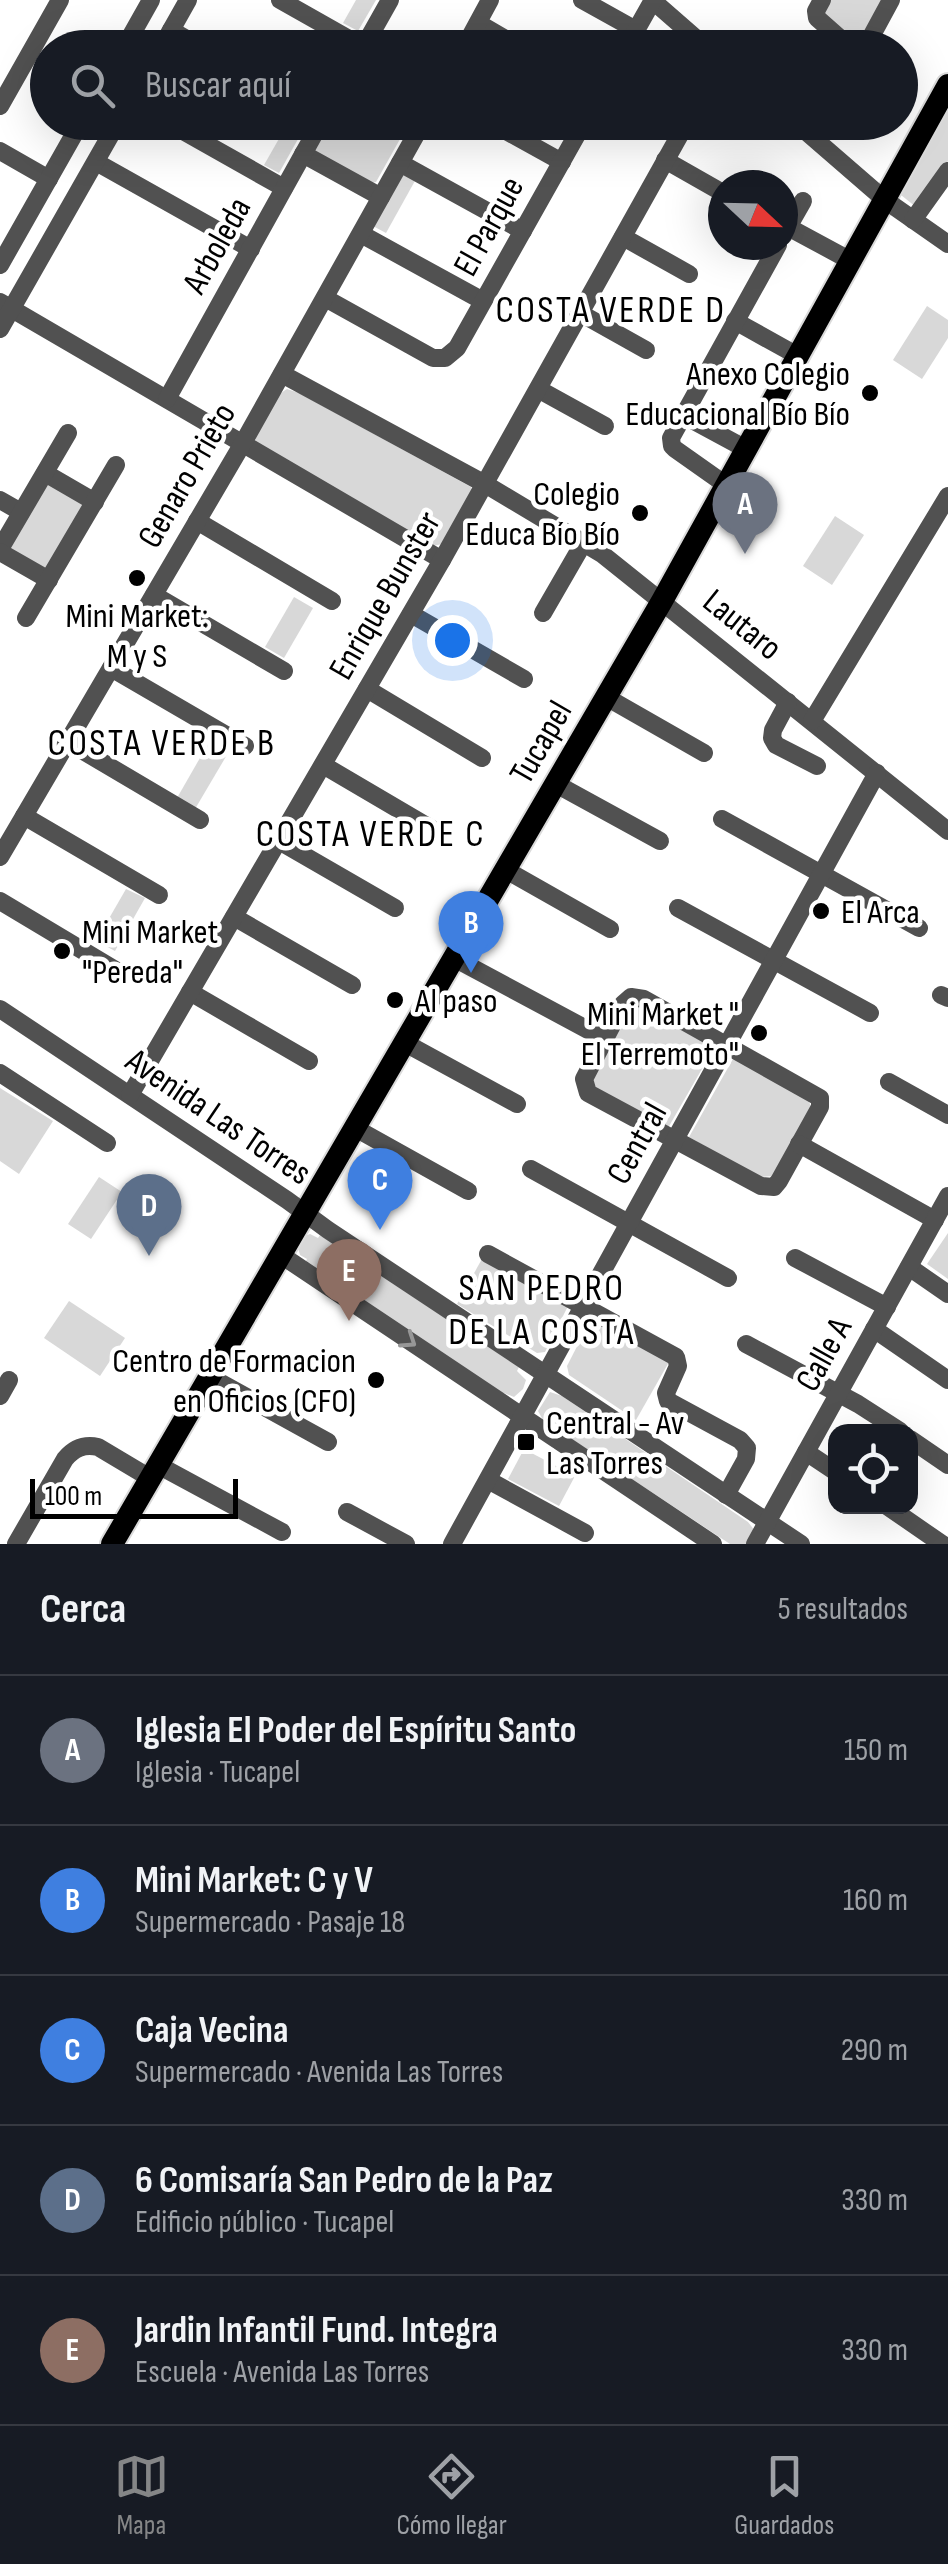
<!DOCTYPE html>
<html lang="es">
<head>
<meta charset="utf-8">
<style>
  body { margin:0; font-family:"Sofia Sans Condensed",sans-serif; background:#20242c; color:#f1f3f6 }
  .controls { position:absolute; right:30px; bottom:30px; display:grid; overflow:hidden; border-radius:20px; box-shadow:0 10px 40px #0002 }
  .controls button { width:90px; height:90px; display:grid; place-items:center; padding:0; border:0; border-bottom:2px solid #363941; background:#171b24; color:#f1f3f6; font:50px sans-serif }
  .compass { position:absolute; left:708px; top:170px; width:90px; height:90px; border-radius:50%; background:#171b24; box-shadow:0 10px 40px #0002; rotate:112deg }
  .scale { position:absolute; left:30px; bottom:25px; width:208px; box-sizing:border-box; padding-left:10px; border:5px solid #000; border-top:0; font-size:28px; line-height:35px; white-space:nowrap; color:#000; -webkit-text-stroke:8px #fff; paint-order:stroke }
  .you { position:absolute; left:452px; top:640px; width:35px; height:35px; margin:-25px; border:8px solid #fff; border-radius:50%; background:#1a73e8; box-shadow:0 0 0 15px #1a73e833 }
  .badge { display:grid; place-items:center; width:65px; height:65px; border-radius:50%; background:#858687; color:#fff; font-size:32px; font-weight:700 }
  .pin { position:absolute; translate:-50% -82px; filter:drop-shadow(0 2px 5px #0008) }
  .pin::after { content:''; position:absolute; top:52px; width:35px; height:30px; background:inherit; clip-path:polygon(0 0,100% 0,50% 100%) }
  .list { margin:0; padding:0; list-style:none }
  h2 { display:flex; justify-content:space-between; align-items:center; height:130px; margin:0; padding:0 40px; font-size:42px }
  h2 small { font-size:32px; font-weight:400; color:#9ea1a6 }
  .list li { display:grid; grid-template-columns:65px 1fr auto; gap:30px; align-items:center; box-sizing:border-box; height:150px; padding:0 40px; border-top:2px solid #363941 }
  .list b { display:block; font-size:38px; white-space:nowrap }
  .list p { margin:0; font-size:32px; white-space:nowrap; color:#9ea1a6 }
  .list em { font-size:32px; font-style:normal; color:#9ea1a6 }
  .icon { flex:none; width:55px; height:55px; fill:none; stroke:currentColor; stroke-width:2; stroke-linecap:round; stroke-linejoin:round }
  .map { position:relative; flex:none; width:948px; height:1544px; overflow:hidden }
  .search { position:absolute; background:#171b24; box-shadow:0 10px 40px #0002; left:30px; right:30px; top:30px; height:110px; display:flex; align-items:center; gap:25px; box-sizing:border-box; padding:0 35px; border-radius:55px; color:#9ea1a6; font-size:38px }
  .sheet { height:880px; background:#171b24 }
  nav { display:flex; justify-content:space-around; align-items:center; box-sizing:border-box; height:140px; border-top:2px solid #363941; background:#171b24; font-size:28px; color:#9ea1a6 }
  nav a { display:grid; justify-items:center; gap:5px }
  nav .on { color:#858687 }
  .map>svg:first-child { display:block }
</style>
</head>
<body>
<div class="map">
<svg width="948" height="1544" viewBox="0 0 948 1544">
  <rect width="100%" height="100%" fill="#fff"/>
  <!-- green -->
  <g fill="#d8d8d8">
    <polygon points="356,0 376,0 358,31 343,23"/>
    <polygon points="830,0 883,0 862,36 852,38 825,16 825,9"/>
    <polygon points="948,109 948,161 916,207 901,195"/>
    <polygon points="288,123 307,123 279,173 264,165"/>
    <polygon points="331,123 409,123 376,182 371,183 320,156 315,151"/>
    <polygon points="402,170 416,179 386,233 371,225"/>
    <polygon points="927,306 948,320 948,338 922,379 893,360"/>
    <path d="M287,389L299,393L471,487L473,492L442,544L433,546L255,442C257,425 272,397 287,389Z"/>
    <polygon points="47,482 85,503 49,570 9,549"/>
    <polygon points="835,516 864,535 832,585 803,566"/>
    <polygon points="294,597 313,608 284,658 265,647"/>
    <polygon points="212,737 231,748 195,809 177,798"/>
    <polygon points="126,889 145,898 115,951 96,941"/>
    <polygon points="636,1004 714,1048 668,1128 593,1086 591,1080 632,1005"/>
    <polygon points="734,1057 807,1098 812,1108 775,1176 759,1177 689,1137"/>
    <polygon points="0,1088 53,1121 19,1174 0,1161"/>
    <polygon points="99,1177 122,1192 91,1239 68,1224"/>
    <polygon points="948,1233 948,1279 927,1264"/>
    <polygon points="310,1234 318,1238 320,1235 519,1367 517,1371 526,1380 523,1389 514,1397 504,1393 502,1395 305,1263 307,1259 300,1255 298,1248 305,1236"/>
    <polygon points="483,1257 568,1306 545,1352 537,1353 457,1304"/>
    <polygon points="69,1301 125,1338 100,1376 44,1338"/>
    <polygon points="591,1319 669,1362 636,1420 569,1375 567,1366"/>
    <polygon points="550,1392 562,1396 748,1522 755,1531 748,1544 730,1544 543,1420 538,1411"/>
    <polygon points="524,1449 575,1476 559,1506 508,1479"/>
  </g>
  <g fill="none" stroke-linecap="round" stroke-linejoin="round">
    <!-- major casing -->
    <g stroke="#dbdbdb" stroke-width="26">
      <polyline id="major" points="112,1544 662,601 948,85"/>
    </g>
    <!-- minor -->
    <g stroke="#515151" stroke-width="18">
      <polyline points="280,0 365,48"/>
      <polyline points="582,0 636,30"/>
      <polyline points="652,0 707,48"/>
      <polyline points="822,0 816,11 817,18 851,48"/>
      <polyline points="478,23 521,48"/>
      <polyline points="171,30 202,48"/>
      <polyline points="124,48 151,0"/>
      <polyline points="161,48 188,0"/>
      <polyline points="363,48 390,0"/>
      <polyline points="464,48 490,0"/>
      <polyline points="626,48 653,0"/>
      <polyline points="865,48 891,0"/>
      <polyline points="0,106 60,0"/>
      <polyline points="167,122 284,188"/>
      <polyline points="490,122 562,162"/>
      <polyline points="795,122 885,200 948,244"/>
      <polyline points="0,151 49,179"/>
      <polyline points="303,154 381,197"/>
      <polyline points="665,160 723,193"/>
      <polyline points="96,162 251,249"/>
      <polyline points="400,163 523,231"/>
      <polyline points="913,220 948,171"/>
      <polyline points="788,227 851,261"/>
      <polyline points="361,234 483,301"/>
      <polyline points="783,236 803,201"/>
      <polyline points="623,237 689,274"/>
      <polyline points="0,265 81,122"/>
      <polyline points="325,298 433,358 445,358 457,348 584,122"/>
      <polyline points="0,302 442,560"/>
      <polyline points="580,313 646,350"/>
      <polyline points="735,321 798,356"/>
      <polyline points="0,329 118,122"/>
      <polyline points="282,374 485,484 602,554 948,831"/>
      <polyline points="538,389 605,426"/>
      <polyline points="167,399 321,122"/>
      <polyline points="683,415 746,449"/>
      <polyline points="45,473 95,502"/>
      <polyline points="726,485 675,449 672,446 671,438 778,245"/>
      <polyline points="0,500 21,512"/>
      <polyline points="197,521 332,601"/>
      <polyline points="0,549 68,433"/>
      <polyline points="0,552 49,580"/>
      <polyline points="154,595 284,671"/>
      <polyline points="543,613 584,542"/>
      <polyline points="411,614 524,679"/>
      <polyline points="26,618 116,465"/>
      <polyline points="111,668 245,746"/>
      <polyline points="367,689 482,758"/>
      <polyline points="606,697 704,753"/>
      <polyline points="788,702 773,730 772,738 776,745 817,766"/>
      <polyline points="812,721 948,496"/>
      <polyline points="68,742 200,820"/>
      <polyline points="323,765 437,832"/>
      <polyline points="556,784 660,841"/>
      <polyline points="24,816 159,895"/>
      <polyline points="722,819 919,928"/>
      <polyline points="279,841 395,908"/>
      <polyline points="0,857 243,443 423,122"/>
      <polyline points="506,870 610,929"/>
      <polyline points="0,901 117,971"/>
      <polyline points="678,908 870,1013"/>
      <polyline points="234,917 352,985"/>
      <polyline points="454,958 605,1039"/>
      <polyline points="190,992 309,1061"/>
      <polyline points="941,995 948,998"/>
      <polygon points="631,997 644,999 820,1098 820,1107 779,1181 774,1187 761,1186 588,1093 584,1079 623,1004"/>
      <polyline points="0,1009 287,1200 328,1230 801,1544"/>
      <polyline points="405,1043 517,1104"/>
      <polyline points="0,1073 107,1143"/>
      <polyline points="889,1082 948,1115"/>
      <polyline points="130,1095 442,560 687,122"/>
      <polyline points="355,1128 468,1191"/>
      <polyline points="799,1144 935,1220"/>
      <polyline points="531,1169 728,1278"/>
      <polyline points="488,1254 676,1357 678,1366 666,1393 668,1401 740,1440 747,1448 746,1459 726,1495"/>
      <polyline points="281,1255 713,1544"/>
      <polyline points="795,1258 887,1307"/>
      <polyline points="909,1267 948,1294"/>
      <polyline points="874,1329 948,1380"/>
      <polyline points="746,1344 858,1404 900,1431"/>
      <polyline points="210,1377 328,1442"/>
      <polyline points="0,1396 9,1380"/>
      <polyline points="910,1439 948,1465"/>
      <polyline points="806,1452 836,1472"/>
      <polyline points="158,1465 282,1532"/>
      <polyline points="488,1480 585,1533"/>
      <polyline points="887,1506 942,1544"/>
      <polyline points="347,1512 406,1544"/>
      <path d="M16,1544L65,1459C74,1448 84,1444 98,1447L150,1478"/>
      <polyline points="452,1544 877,773"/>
      <polyline points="755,1544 948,1196"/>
    </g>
    <!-- major -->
    <use href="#major" stroke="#000" stroke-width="22"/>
  </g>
  <!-- one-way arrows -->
  <defs><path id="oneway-chevron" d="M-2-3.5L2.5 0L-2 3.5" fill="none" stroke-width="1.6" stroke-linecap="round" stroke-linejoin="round" transform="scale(2.5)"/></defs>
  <use stroke="#979797" href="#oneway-chevron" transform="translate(409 1341) rotate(34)"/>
  <!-- markers -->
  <g fill="#000" stroke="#fff" stroke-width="4">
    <circle cx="870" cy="393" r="10"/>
    <circle cx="640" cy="513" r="10"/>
    <circle cx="137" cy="578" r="10"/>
    <circle cx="821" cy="911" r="10"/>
    <circle cx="62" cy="951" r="10"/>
    <circle cx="395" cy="1000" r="10"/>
    <circle cx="759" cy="1033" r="10"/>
    <circle cx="376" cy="1380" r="10"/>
    <rect x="516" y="1432" width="20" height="20" rx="5"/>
  </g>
  <g text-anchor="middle" stroke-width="9" stroke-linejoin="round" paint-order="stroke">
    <!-- street labels -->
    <g font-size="35" fill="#000" stroke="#fff">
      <text transform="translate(488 226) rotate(-61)" y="12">El Parque</text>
      <text transform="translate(216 245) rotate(-61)" y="12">Arboleda</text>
      <text transform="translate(186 475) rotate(-60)" y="12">Genaro Prieto</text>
      <text transform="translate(384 595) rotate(-60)" y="12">Enrique Bunster</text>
      <text transform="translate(743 624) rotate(39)" y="12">Lautaro</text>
      <text transform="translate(540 742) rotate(-60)" y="12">Tucapel</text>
      <text transform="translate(219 1116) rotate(34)" y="12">Avenida Las Torres</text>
      <text transform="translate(636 1143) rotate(-61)" y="12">Central</text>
      <text transform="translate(823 1354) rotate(-61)" y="12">Calle A</text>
    </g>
    <!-- poi labels -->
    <g font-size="35" fill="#000" stroke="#fff" text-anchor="end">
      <text x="850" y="385">Anexo Colegio<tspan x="850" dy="40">Educacional Bío Bío</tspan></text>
      <text x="620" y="505">Colegio<tspan x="620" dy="40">Educa Bío Bío</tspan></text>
      <text x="137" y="627" text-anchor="middle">Mini Market:<tspan x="137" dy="40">M y S</tspan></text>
      <text x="841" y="923" text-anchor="start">El Arca</text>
      <text x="82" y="943" text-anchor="start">Mini Market<tspan x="82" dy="40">"Pereda"</tspan></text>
      <text x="415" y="1012" text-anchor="start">Al paso</text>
      <text x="739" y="1025">Mini Market "<tspan x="739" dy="40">El Terremoto"</tspan></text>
      <text x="356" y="1372">Centro de Formacion<tspan x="356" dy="40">en Oficios (CFO)</tspan></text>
      <text x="546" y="1434" text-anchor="start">Central - Av<tspan x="546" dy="40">Las Torres</tspan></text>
    </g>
    <!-- neighbourhood labels -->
    <g font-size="38" letter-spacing="2.5" fill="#000" stroke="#fff">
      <text x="611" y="322">COSTA VERDE D</text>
      <text x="162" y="755">COSTA VERDE B</text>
      <text x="371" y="846">COSTA VERDE C</text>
      <text x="542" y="1300">SAN PEDRO<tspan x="542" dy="44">DE LA COSTA</tspan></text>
    </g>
  </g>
</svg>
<div class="controls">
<button><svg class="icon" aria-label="locate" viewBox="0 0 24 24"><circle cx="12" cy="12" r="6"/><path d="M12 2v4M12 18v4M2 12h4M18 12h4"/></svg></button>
</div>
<svg class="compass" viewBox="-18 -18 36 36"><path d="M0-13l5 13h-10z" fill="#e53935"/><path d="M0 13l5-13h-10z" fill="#9ea1a6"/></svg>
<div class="scale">100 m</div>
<div class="you"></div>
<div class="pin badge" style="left:745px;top:554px;background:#6b7280">A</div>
<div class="pin badge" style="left:471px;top:973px;background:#3f7fe0">B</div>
<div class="pin badge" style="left:380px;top:1230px;background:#3f7fe0">C</div>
<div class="pin badge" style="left:149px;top:1256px;background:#5c6f8a">D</div>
<div class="pin badge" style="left:349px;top:1321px;background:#8d6e63">E</div>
<div class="search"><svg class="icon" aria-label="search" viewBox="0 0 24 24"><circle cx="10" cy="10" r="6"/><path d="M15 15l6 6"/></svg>Buscar aquí</div>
</div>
<section class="sheet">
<h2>Cerca<small>5 resultados</small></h2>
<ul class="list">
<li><span class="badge" style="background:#6b7280">A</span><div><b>Iglesia El Poder del Espíritu Santo</b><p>Iglesia · Tucapel</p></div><em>150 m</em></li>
<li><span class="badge" style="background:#3f7fe0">B</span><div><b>Mini Market: C y V</b><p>Supermercado · Pasaje 18</p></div><em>160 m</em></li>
<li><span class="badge" style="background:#3f7fe0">C</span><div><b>Caja Vecina</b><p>Supermercado · Avenida Las Torres</p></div><em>290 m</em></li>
<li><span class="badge" style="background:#5c6f8a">D</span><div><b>6 Comisaría San Pedro de la Paz</b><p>Edificio público · Tucapel</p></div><em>330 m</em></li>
<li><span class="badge" style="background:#8d6e63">E</span><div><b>Jardin Infantil Fund. Integra</b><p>Escuela · Avenida Las Torres</p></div><em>330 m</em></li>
</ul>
</section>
<nav>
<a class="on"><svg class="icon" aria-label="map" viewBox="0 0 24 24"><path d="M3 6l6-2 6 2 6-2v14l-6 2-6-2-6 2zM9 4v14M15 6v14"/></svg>Mapa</a>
<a><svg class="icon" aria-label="directions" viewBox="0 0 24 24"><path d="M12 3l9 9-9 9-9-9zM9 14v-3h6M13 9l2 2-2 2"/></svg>Cómo llegar</a>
<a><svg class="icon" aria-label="saved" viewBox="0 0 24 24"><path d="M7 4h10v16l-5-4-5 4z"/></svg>Guardados</a>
</nav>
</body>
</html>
